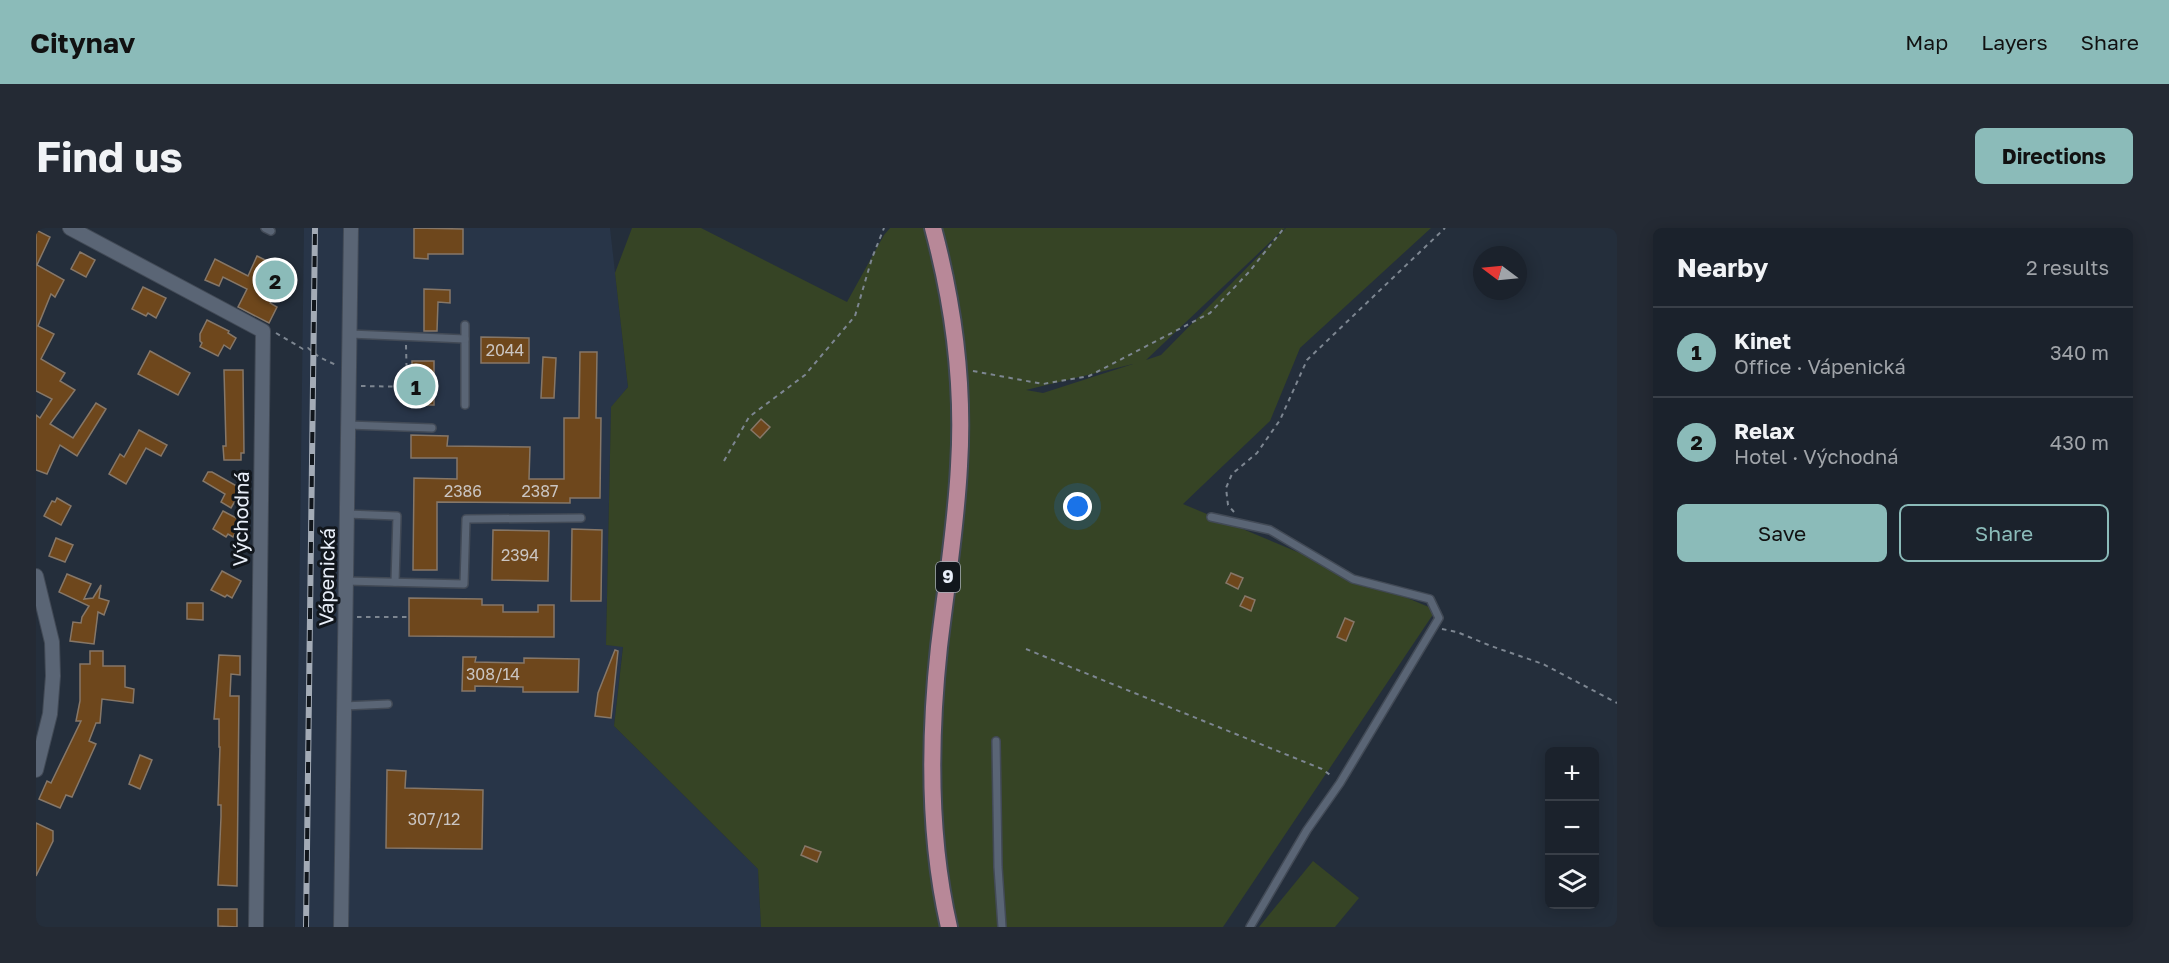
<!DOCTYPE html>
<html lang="en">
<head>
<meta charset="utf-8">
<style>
  body { margin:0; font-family:"Golos Text",sans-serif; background:#242a34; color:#f1f3f6 }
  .controls { position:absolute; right:18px; bottom:18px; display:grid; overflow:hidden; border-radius:9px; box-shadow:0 3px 15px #0003 }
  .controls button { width:54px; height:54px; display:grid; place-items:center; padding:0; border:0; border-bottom:2px solid #393f48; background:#1b222c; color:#f1f3f6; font:30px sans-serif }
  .compass { position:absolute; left:1437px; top:18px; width:54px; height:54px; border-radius:50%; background:#1b222c; box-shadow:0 3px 15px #0003; rotate:286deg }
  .you { position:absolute; left:1042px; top:279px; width:21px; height:21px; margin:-15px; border:4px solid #fff; border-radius:50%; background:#1a73e8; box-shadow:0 0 0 9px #1a73e833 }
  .badge { display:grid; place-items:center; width:39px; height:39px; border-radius:50%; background:#8bbbb9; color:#111; font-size:20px; font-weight:700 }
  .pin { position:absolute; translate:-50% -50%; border:3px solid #fff; box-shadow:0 2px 6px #0006 }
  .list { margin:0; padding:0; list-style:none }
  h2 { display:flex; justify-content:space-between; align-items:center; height:78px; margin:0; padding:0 24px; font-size:26px }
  h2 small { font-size:20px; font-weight:400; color:#a0a4a9 }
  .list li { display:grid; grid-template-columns:39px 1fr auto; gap:18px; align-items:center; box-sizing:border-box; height:90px; padding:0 24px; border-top:2px solid #393f48 }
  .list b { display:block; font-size:22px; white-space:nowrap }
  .list p { margin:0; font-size:20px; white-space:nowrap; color:#a0a4a9 }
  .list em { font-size:20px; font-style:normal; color:#a0a4a9 }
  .actions { display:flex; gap:12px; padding:18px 24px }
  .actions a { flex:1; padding:14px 0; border:2px solid #8bbbb9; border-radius:9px; text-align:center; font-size:21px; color:#8bbbb9 }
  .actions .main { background:#8bbbb9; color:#111 }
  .icon { flex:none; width:33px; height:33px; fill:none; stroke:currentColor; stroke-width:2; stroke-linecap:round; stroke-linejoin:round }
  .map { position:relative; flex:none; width:1581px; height:699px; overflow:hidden; border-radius:9px }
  header { display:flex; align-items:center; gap:36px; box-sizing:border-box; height:84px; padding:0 30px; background:#8bbbb9; color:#111 }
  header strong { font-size:28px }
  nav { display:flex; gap:33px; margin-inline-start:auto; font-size:21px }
  .intro { display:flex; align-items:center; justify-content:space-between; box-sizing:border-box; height:144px; padding:0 36px }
  h1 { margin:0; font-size:42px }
  .button { padding:15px 27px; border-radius:9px; background:#8bbbb9; color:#111; font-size:21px; font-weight:700 }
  main { display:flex; gap:36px; padding:0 36px }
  aside { flex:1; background:#1b222c; border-radius:9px; box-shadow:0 3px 15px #0003 }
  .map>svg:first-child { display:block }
</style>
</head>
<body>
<header>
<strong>Citynav</strong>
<nav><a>Map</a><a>Layers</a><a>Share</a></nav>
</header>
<div class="intro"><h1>Find us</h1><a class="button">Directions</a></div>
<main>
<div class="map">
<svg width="1581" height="699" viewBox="0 0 1581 699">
  <rect width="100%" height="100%" fill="#242e3b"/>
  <!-- built -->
  <polygon fill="#283548" points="268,0 574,0 592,159 575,180 570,417 587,418 578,498 722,641 725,699 259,699"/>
  <!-- green -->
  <g fill="#364425" fill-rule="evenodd">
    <path d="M596,0H665L811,74L848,7L854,0H1249L1110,132L1125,127L1250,0H1395L1264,120L1234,193L1147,276L1400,382L1187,699H725L722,641L578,498L587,419L570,417L575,179L592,159L579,45ZM1097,136L1007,165L990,162Z"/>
    <polygon points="1277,633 1323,670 1299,699 1223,699"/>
  </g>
  <!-- building -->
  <g fill="#6e471c" stroke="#867768" stroke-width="1.5">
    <polygon points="378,0 427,1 427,26 392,26 392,31 378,30"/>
    <polygon points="0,2 14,9 1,37 28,52 19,69 15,66 2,98 18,106 5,131 29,145 24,153 39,162 14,196 37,210 60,175 70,181 41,228 24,217 11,246 0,242 0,187 4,190 16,171 0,163"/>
    <polygon points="44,24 59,32 50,49 35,41"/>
    <polygon points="221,28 250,42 234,75 241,79 233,95 202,79 211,61 187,49 183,58 169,52 179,31 212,48"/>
    <polygon points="107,59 130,70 120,90 112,85 110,88 96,81"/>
    <polygon points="388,61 414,62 414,75 402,74 401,103 388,103"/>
    <polygon points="171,92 193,103 192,105 200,110 194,121 188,117 182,128 164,119 166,115 164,113 164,106"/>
    <polygon points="445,109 493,110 493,135 445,135"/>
    <polygon points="114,123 154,145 142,167 102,146"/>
    <polygon points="544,124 561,124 560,190 565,190 564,270 534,270 534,275 401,274 401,342 377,342 378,250 421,251 421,230 375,230 375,207 412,208 411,218 494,219 493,251 528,251 528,190 543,190"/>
    <polygon points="507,129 520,130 518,170 505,170"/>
    <polygon points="376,133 398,133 398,177 375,177"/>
    <polygon points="188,142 207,142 208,225 205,225 205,232 188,232 187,218 190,218"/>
    <polygon points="725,191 734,199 724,210 715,202"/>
    <polygon points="103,202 131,217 125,228 110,220 90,256 73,246 84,226 88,229"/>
    <polygon points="172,244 176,244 206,261 195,280 185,274 189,266 167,253"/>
    <polygon points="21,270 35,278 25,297 8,288 16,273 19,274"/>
    <polygon points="187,283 206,293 197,309 192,306 190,309 177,301"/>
    <polygon points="536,301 566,302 565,373 535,373"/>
    <polygon points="457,302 513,303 512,353 456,352"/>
    <polygon points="20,310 37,317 29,334 13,328"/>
    <polygon points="186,343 205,353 196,370 191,367 189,369 175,362"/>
    <polygon points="1195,345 1207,350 1202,361 1190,355"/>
    <polygon points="31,346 55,356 48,371 57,370 65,357 63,370 73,373 68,387 62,384 58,416 34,413 37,394 45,395 46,389 53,378 23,364"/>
    <polygon points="1209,368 1219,372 1215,383 1204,378"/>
    <polygon points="373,370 446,371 446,377 467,377 467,384 502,384 502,377 518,377 518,409 373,408"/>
    <polygon points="151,375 167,375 167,392 151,391"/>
    <polygon points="1309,390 1318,394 1310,413 1301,409"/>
    <polygon points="579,422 582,423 575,490 559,488 562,465"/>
    <polygon points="54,423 67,423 67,438 89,438 89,459 98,461 97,475 66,471 64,495 60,495 53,513 60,516 36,569 30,567 24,580 3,571 11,553 15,555 45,493 40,493 44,473 44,436 54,436"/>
    <polygon points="183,427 204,428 204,447 195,446 194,468 203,468 201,658 182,657 185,589 185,577 182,577 184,519 183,519 183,491 178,491"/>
    <polygon points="427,429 440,429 439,434 488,435 488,430 543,431 542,464 487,464 487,459 439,458 439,463 426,463"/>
    <polygon points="104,527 116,532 104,561 93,556"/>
    <polygon points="351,542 370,543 369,560 447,562 446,621 350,620"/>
    <polygon points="0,595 17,603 17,613 0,648"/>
    <polygon points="769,618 785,624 781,634 765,627"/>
    <polygon points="182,681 201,681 201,699 182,698"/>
  </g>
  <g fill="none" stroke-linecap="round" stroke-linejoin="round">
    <!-- service casing -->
    <g stroke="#424a56" stroke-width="10">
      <g id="service">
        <polyline points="229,0 235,3"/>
        <polyline points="429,97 429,177"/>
        <polyline points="314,106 429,111"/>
        <polyline points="312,197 396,200"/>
        <polyline points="311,286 361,288 359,354"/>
        <polyline points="1175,289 1234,302 1317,351 1394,371 1403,390 1304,555 1271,602 1214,699"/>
        <polyline points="310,353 428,356 430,291 545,290"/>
        <polyline points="308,478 352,476"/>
        <polyline points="960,513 962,639 966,699"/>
      </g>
    </g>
    <!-- minor casing -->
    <g stroke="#424a56" stroke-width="16">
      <g id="minor">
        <polyline points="34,0 227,103 220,699"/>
        <polyline points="0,348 16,414 17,448 14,486 0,542"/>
        <polyline points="305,699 315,0"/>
      </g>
    </g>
    <!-- primary casing -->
    <g stroke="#424a56" stroke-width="20">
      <path id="primary" d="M897,0C918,78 928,158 923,238C920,299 910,359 903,419C893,512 892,608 913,699"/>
    </g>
    <!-- path -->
    <g stroke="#7d8691" stroke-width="2" stroke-dasharray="4.5 4.5" stroke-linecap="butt">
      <polyline points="240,105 267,121 272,120 283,129 300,137"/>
      <polyline points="370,117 371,159"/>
      <polyline points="937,143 1007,156 1053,148 1174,85 1213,44 1248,0"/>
      <polyline points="325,158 376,159"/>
      <polyline points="688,233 713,189 769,147 819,88 836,30 848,0"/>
      <polyline points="1198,284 1192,277 1190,260 1196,246 1221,225 1244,192 1271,132 1409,0"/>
      <polyline points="321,389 373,389"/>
      <polyline points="1406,401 1421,404 1455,418 1507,436 1581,475"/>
      <polyline points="990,421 1286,541 1297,549"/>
    </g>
    <!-- service -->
    <use href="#service" stroke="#5a6575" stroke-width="7"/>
    <!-- minor -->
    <use href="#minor" stroke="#5a6575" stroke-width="14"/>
    <!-- primary -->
    <use href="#primary" stroke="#b88898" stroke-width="16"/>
    <!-- rail casing -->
    <g stroke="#a3abb6" stroke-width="6">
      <polyline id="rail" points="270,699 279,0"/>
    </g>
    <!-- rail -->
    <use href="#rail" stroke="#11161c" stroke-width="4" stroke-dasharray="11" stroke-linecap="butt"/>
  </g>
  <g text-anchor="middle" stroke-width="6" stroke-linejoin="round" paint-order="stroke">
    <!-- number labels -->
    <g font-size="16" fill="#cac5c2">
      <text x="469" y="128">2044</text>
      <text x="427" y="269">2386</text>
      <text x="504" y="269">2387</text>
      <text x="484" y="333">2394</text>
      <text x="457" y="452">308/14</text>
      <text x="398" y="597">307/12</text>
    </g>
    <!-- shield labels -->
    <rect fill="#11161c" stroke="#a8aeb7" stroke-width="1.5" x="900" y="334" width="24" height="30" rx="4.5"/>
    <g font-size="18" font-weight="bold" fill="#e9eff9">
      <text x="912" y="355">9</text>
    </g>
    <!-- street labels -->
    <g font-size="20" fill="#e9eff9" stroke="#11161c">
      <text transform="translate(205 291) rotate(-89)" y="7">Východná</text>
      <text transform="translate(291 349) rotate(-89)" y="7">Vápenická</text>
    </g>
  </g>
</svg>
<div class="controls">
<button>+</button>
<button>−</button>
<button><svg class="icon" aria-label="layers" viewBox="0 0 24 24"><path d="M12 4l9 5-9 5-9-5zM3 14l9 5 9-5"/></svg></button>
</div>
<svg class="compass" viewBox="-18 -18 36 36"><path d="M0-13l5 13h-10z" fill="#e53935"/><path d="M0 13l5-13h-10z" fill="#a0a4a9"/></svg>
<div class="you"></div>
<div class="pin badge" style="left:380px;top:158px">1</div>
<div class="pin badge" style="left:239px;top:52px">2</div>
</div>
<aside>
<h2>Nearby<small>2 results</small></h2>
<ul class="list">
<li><span class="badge">1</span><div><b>Kinet</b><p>Office · Vápenická</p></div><em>340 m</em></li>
<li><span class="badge">2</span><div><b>Relax</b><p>Hotel · Východná</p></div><em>430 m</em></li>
</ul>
<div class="actions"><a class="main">Save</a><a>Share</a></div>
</aside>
</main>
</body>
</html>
